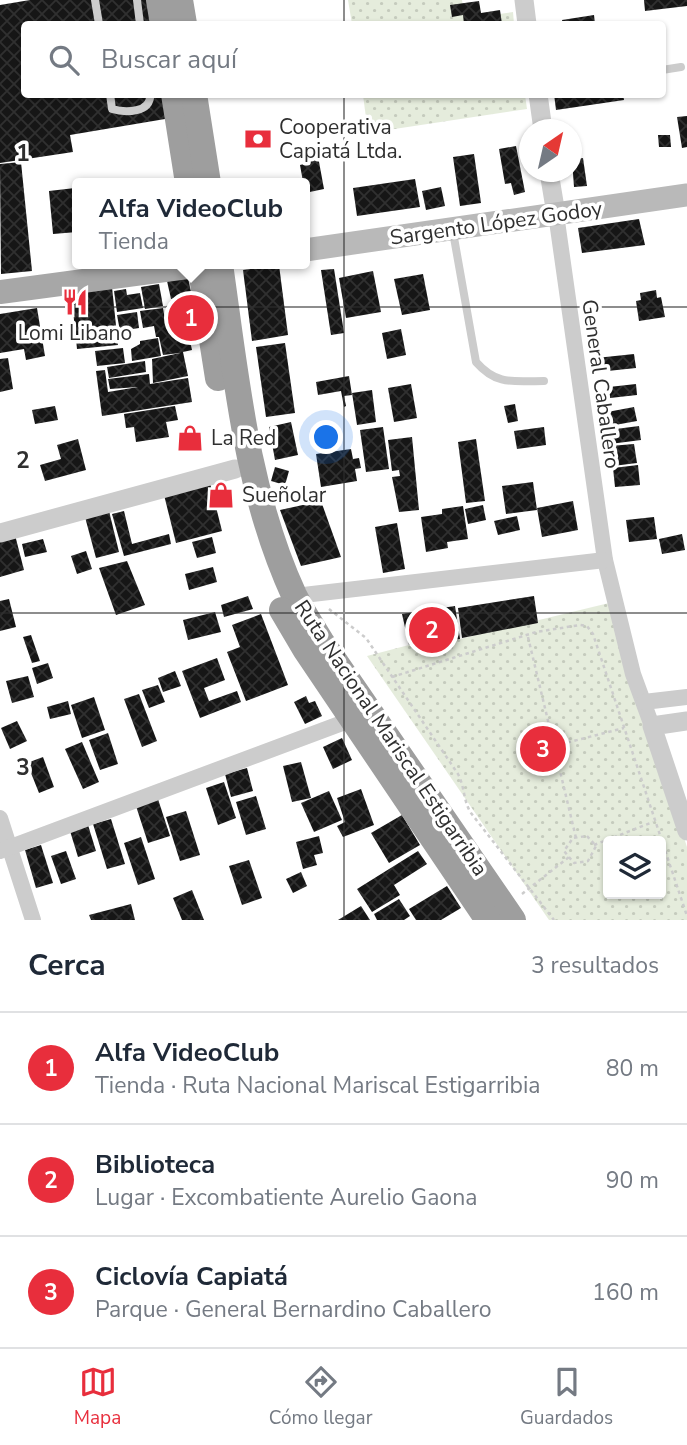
<!DOCTYPE html>
<html lang="es">
<head>
<meta charset="utf-8">
<style>
  body { margin:0; font-family:"Nunito Sans",sans-serif; background:#f2f2f3; color:#1f2937 }
  .controls { position:absolute; right:21px; bottom:21px; display:grid; overflow:hidden; border-radius:7px; box-shadow:0 2px 5px #0004 }
  .controls button { width:63px; height:63px; display:grid; place-items:center; padding:0; border:0; border-bottom:2px solid #e0e1e3; background:#fff; color:#1f2937; font:35px sans-serif }
  .compass { position:absolute; left:519px; top:119px; width:63px; height:63px; border-radius:50%; background:#fff; box-shadow:0 2px 5px #0004; rotate:34deg }
  .you { position:absolute; left:327px; top:438px; width:24px; height:24px; margin:-18px; border:5px solid #fff; border-radius:50%; background:#1a73e8; box-shadow:0 0 0 10px #1a73e833 }
  .badge { display:grid; place-items:center; width:46px; height:46px; border-radius:50%; background:#e82e3c; color:#fff; font-size:23px; font-weight:700 }
  .pin { position:absolute; translate:-50% -50%; border:4px solid #fff; box-shadow:0 2px 7px #0006 }
  .popup { position:absolute; left:72px; top:178px; width:238px; height:91px; box-sizing:border-box; display:grid; place-content:center; border-radius:7px; background:#fff; filter:drop-shadow(0 2px 5px #0005); font-size:23px; white-space:nowrap; color:#747a83 }
  .popup b { font-size:26px; color:#1f2937 }
  .popup::after { content:''; position:absolute; left:50%; top:100%; margin-left:-14px; border:14px solid transparent; border-top-color:#fff }
  .list { margin:0; padding:0; list-style:none }
  h2 { display:flex; justify-content:space-between; align-items:center; height:91px; margin:0; padding:0 28px; font-size:30px }
  h2 small { font-size:23px; font-weight:400; color:#747a83 }
  .list li { display:grid; grid-template-columns:46px 1fr auto; gap:21px; align-items:center; box-sizing:border-box; height:112px; padding:0 28px; border-top:2px solid #e0e1e3 }
  .list b { display:block; font-size:26px; white-space:nowrap }
  .list p { margin:0; font-size:23px; white-space:nowrap; color:#747a83 }
  .list em { font-size:23px; font-style:normal; color:#747a83 }
  .icon { flex:none; width:38px; height:38px; fill:none; stroke:currentColor; stroke-width:2; stroke-linecap:round; stroke-linejoin:round }
  .map { position:relative; flex:none; width:687px; height:920px; overflow:hidden }
  .search { position:absolute; background:#fff; box-shadow:0 2px 5px #0004; left:21px; right:21px; top:21px; height:77px; display:flex; align-items:center; gap:18px; box-sizing:border-box; padding:0 24px; border-radius:7px; color:#747a83; font-size:26px }
  .sheet { height:427px; background:#fff }
  nav { display:flex; justify-content:space-around; align-items:center; box-sizing:border-box; height:98px; border-top:2px solid #e0e1e3; background:#fff; font-size:19px; color:#747a83 }
  nav a { display:grid; justify-items:center; gap:4px }
  nav .on { color:#e82e3c }
  .map>svg:first-child { display:block }
</style>
</head>
<body>
<div class="map">
<svg width="687" height="920" viewBox="0 0 687 920">
  <defs>
    <pattern id="park-dots" width="8" height="8" patternUnits="userSpaceOnUse" patternTransform="scale(1.75)"><rect width="8" height="8" fill="#e5ecdc"/><path d="M2 2h.1M6 6h.1" fill="none" stroke="#c5cbbd" stroke-width="1.8" stroke-linecap="round"/></pattern>
    <pattern id="building-cross-hatch" width="8" height="8" patternUnits="userSpaceOnUse" patternTransform="scale(1.75)"><rect width="8" height="8" fill="#161616"/><path d="M0 0l8 8M0 8l8-8" fill="none" stroke="#303030"/></pattern>
  </defs>
  <rect width="100%" height="100%" fill="#fff"/>
  <!-- park -->
  <g fill="url(#park-dots)" fill-rule="evenodd">
    <polygon points="348,0 462,0 465,19 513,12 514,24 352,24"/>
    <polygon points="363,95 525,95 527,109 368,133"/>
    <path d="M609,603L687,847V920H549L367,656L409,645L460,639ZM608,841H661V894H608Z"/>
  </g>
  <!-- building -->
  <g fill="url(#building-cross-hatch)">
    <polygon points="30,0 151,0 155,24 24,24 24,94 167,94 171,118 70,135 73,152 0,163 0,5"/>
    <polygon points="644,0 687,0 687,6 645,11"/>
    <polygon points="479,1 481,13 500,10 502,24 464,24 463,15 452,17 450,5"/>
    <polygon points="594,15 595,24 563,24 562,20"/>
    <polygon points="554,94 623,94 624,100 556,110"/>
    <polygon points="687,116 687,147 682,148 677,117"/>
    <polygon points="658,135 670,135 671,147 659,147"/>
    <polygon points="516,146 525,192 514,195 511,183 505,184 499,149"/>
    <polygon points="317,151 324,189 305,193 300,165 308,163 306,153"/>
    <polygon points="474,154 481,203 460,206 453,157"/>
    <polygon points="583,158 587,186 574,187 572,160"/>
    <polygon points="21,162 32,271 1,274 0,164"/>
    <polygon points="415,179 420,207 357,216 353,188"/>
    <polygon points="441,187 445,206 426,210 422,191"/>
    <polygon points="75,188 77,232 53,234 49,191"/>
    <polygon points="639,219 645,245 582,253 578,228"/>
    <polygon points="279,265 288,335 252,341 243,270"/>
    <polygon points="334,269 344,333 331,335 321,270"/>
    <polygon points="373,271 381,312 346,318 339,278"/>
    <polygon points="423,274 430,310 402,315 394,279"/>
    <polygon points="188,278 192,296 171,299 167,281"/>
    <polygon points="159,284 163,306 145,309 141,287"/>
    <polygon points="112,287 118,345 77,349 71,291"/>
    <polygon points="126,289 127,295 140,293 143,308 117,312 114,291"/>
    <polygon points="656,290 657,298 661,297 665,317 639,321 636,301 641,300 640,293"/>
    <polygon points="191,302 193,319 169,323 166,306"/>
    <polygon points="37,308 45,356 26,360 24,349 0,353 0,314"/>
    <polygon points="163,308 166,325 186,322 192,350 183,352 188,376 153,383 152,359 180,353 163,355 159,337 156,337 154,326 143,328 140,311"/>
    <polygon points="137,312 139,328 120,331 117,315"/>
    <polygon points="401,329 406,355 387,359 382,333"/>
    <polygon points="158,338 161,356 132,361 131,349 140,344 140,341"/>
    <polygon points="285,343 295,413 266,417 256,347"/>
    <polygon points="123,348 125,363 97,366 95,351"/>
    <polygon points="634,354 636,368 598,372 596,358"/>
    <polygon points="8,358 13,389 0,392 0,359"/>
    <polygon points="145,361 146,372 109,378 107,367"/>
    <polygon points="105,370 108,392 138,387 110,389 108,379 149,374 150,384 188,378 192,402 102,416 96,371"/>
    <polygon points="349,376 352,395 344,396 346,406 344,407 341,391 318,395 316,382"/>
    <polygon points="411,384 417,418 394,422 388,388"/>
    <polygon points="636,384 637,395 610,398 609,387"/>
    <polygon points="372,390 376,422 357,425 352,393"/>
    <polygon points="515,404 518,421 508,423 504,406"/>
    <polygon points="55,406 58,420 35,424 32,410"/>
    <polygon points="175,406 178,420 166,422 169,437 136,442 134,427 126,428 124,414"/>
    <polygon points="634,407 637,421 604,427 602,413"/>
    <polygon points="291,422 298,455 275,460 269,427"/>
    <polygon points="639,426 641,440 610,444 608,430"/>
    <polygon points="383,427 389,469 366,472 360,430"/>
    <polygon points="544,427 546,445 517,449 514,431"/>
    <polygon points="412,437 419,510 399,512 392,477 400,476 399,470 392,471 388,440"/>
    <polygon points="78,439 86,470 45,481 40,465 61,459 57,445"/>
    <polygon points="476,439 485,501 466,503 458,442"/>
    <polygon points="634,444 637,463 613,466 610,446"/>
    <polygon points="351,449 353,459 359,458 361,468 355,469 357,481 321,487 316,454"/>
    <polygon points="638,465 640,485 615,487 613,468"/>
    <polygon points="275,467 289,471 285,485 271,481"/>
    <polygon points="533,482 537,510 506,514 502,486"/>
    <polygon points="210,483 222,531 176,543 164,495"/>
    <polygon points="321,501 341,557 301,566 280,510"/>
    <polygon points="573,501 578,530 542,537 537,508"/>
    <polygon points="483,505 486,520 468,524 465,509"/>
    <polygon points="463,506 468,539 447,542 448,548 426,552 421,517 442,514 442,509"/>
    <polygon points="109,511 119,552 96,558 85,517"/>
    <polygon points="124,511 132,544 169,534 171,544 124,556 112,514"/>
    <polygon points="517,516 520,530 498,535 494,521"/>
    <polygon points="654,517 657,539 629,542 626,520"/>
    <polygon points="397,523 405,569 383,573 375,527"/>
    <polygon points="682,534 685,550 662,554 659,539"/>
    <polygon points="15,535 24,570 0,577 0,539"/>
    <polygon points="212,537 216,553 197,558 192,542"/>
    <polygon points="43,539 47,552 25,557 22,544"/>
    <polygon points="86,551 92,569 77,574 71,556"/>
    <polygon points="127,561 145,605 116,615 99,568"/>
    <polygon points="213,567 217,582 189,590 185,574"/>
    <polygon points="248,596 253,609 224,617 221,605"/>
    <polygon points="534,596 538,623 462,638 458,608"/>
    <polygon points="9,599 16,627 0,631 0,601"/>
    <polygon points="455,606 460,639 409,645 402,614"/>
    <polygon points="215,612 221,632 188,640 183,620"/>
    <polygon points="261,614 288,685 246,701 227,652 240,647 232,625"/>
    <polygon points="31,635 40,661 32,663 23,637"/>
    <polygon points="217,658 225,680 204,688 209,701 237,691 241,702 200,718 182,671"/>
    <polygon points="48,663 53,678 37,684 32,668"/>
    <polygon points="175,671 181,686 163,692 158,678"/>
    <polygon points="28,676 34,697 12,703 6,681"/>
    <polygon points="158,685 165,702 149,708 142,690"/>
    <polygon points="139,694 157,741 142,747 124,699"/>
    <polygon points="306,696 309,703 315,701 322,716 305,724 294,702"/>
    <polygon points="94,697 105,730 82,738 71,705"/>
    <polygon points="68,701 71,714 50,719 47,707"/>
    <polygon points="17,721 27,741 10,749 1,728"/>
    <polygon points="108,733 118,764 100,770 89,740"/>
    <polygon points="342,738 352,760 333,769 323,747"/>
    <polygon points="82,742 99,782 83,789 65,749"/>
    <polygon points="43,757 54,787 39,793 27,763"/>
    <polygon points="301,762 311,798 292,802 283,766"/>
    <polygon points="247,768 253,791 231,797 225,774"/>
    <polygon points="224,782 236,818 218,825 206,788"/>
    <polygon points="361,789 374,825 343,837 337,826 345,822 337,798"/>
    <polygon points="329,791 342,820 314,832 301,803"/>
    <polygon points="157,796 170,836 148,843 135,803"/>
    <polygon points="256,796 266,829 246,835 236,802"/>
    <polygon points="186,811 200,855 180,861 166,817"/>
    <polygon points="402,815 420,845 389,863 371,833"/>
    <polygon points="111,819 125,864 107,869 93,824"/>
    <polygon points="88,825 96,851 78,857 70,831"/>
    <polygon points="319,836 323,853 314,855 317,865 303,869 296,842"/>
    <polygon points="141,837 155,879 138,885 124,843"/>
    <polygon points="41,845 53,883 36,888 25,850"/>
    <polygon points="66,851 76,879 61,884 51,856"/>
    <polygon points="418,851 427,864 394,885 400,895 372,912 357,889"/>
    <polygon points="249,860 262,898 242,905 229,866"/>
    <polygon points="301,872 307,886 293,893 286,879"/>
    <polygon points="447,886 461,908 441,920 416,920 409,909"/>
    <polygon points="192,890 204,920 182,920 173,898"/>
    <polygon points="399,899 410,916 404,920 377,920 374,914"/>
    <polygon points="131,904 135,920 91,920 89,915"/>
    <polygon points="361,906 370,920 338,920"/>
  </g>
  <g fill="none" stroke-linecap="round" stroke-linejoin="round">
    <!-- path -->
    <g stroke="#ccc" stroke-width="2.5" stroke-dasharray="3.5 3.5" stroke-linecap="butt">
      <path d="M329,609L366,638L458,774C465,787 463,801 471,813L554,920"/>
      <polyline points="528,637 576,838"/>
      <polyline points="392,677 536,632 580,625 587,626 593,634 687,916"/>
      <polyline points="554,746 624,728"/>
      <polygon points="587,836 596,846 588,861 574,863 564,851 573,838"/>
      <polyline points="594,845 653,822"/>
      <polyline points="522,894 569,857"/>
    </g>
    <!-- service -->
    <g stroke="#ccc" stroke-width="8">
      <polyline points="95,0 99,24"/>
      <polyline points="137,0 140,24"/>
      <polyline points="662,70 681,67"/>
      <path d="M110,94L112,109C125,113 152,113 150,94"/>
      <path d="M453,232L476,362C497,386 514,381 544,381"/>
    </g>
    <!-- minor -->
    <g stroke="#ccc" stroke-width="16">
      <polyline points="556,214 605,560 633,674 652,726"/>
      <polyline points="295,596 605,560"/>
      <polyline points="644,702 687,697"/>
      <polyline points="0,818 33,920"/>
      <polyline points="0,851 353,719"/>
    </g>
    <!-- tertiary -->
    <g stroke="#ccc" stroke-width="19">
      <polyline points="524,0 527,24"/>
      <polyline points="538,94 543,130"/>
      <polyline points="549,172 556,214"/>
      <polyline points="0,533 235,469"/>
      <polyline points="687,721 652,726 687,831"/>
    </g>
    <!-- secondary -->
    <polyline stroke="#b9b9b9" stroke-width="23" points="305,250 687,195"/>
    <!-- primary -->
    <polyline stroke="#a7a7a7" stroke-width="24" points="0,292 210,264"/>
    <!-- trunk -->
    <g stroke="#9e9e9e" stroke-width="26">
      <polyline points="159,0 163,24"/>
      <polyline points="180,0 184,24"/>
      <polyline points="174,94 188,183"/>
      <polyline points="194,94 208,183"/>
      <polyline points="200,264 218,378"/>
      <path d="M220,264C236,375 246,491 294,595C302,611 312,626 321,641L513,920"/>
      <polyline points="282,610 305,649 488,920"/>
    </g>
  </g>
  <!-- grid -->
  <path fill="none" stroke="#2f2f2f" stroke-width="2" stroke-opacity="0.55" d="M344,0V24M344,94V920M0,307H687M0,613H687"/>
  <!-- icons -->
  <defs>
    <g id="bank-bare" transform="scale(2.1)"><path d="M-6-4H6V4H-6ZM0-2.3a2.3 2.3 0 1 0 0 4.6a2.3 2.3 0 1 0 0-4.6Z" fill="#e82e3c" stroke="#fff" stroke-width="2.5" paint-order="stroke"/></g>
    <g id="restaurant-bare" transform="scale(2.1)"><path d="M-5-6h1v4h1v-4h1v4h1v-4h1v5L-1.5 .5V6h-2V.5L-5-1ZM5-6V6H3V1.5H1.5Q1.5-4 5-6Z" fill="#e82e3c" stroke="#fff" stroke-width="2.5" paint-order="stroke"/></g>
    <g id="shop-bare" transform="scale(2.1)"><path d="M-5-2.5h2.3a2.7 3.5 0 0 1 5.4 0H5L5.5 6h-11ZM-1.5-2.5h3a1.5 2.3 0 0 0-3 0Z" fill="#e82e3c" stroke="#fff" stroke-width="2.5" paint-order="stroke"/></g>
  </defs>
  <g fill-rule="evenodd">
    <use href="#bank-bare" x="258" y="139"/>
    <use href="#restaurant-bare" x="75" y="302"/>
    <use href="#shop-bare" x="190" y="438"/>
    <use href="#shop-bare" x="221" y="495"/>
  </g>
  <g text-anchor="middle" stroke-width="7" stroke-linejoin="round" paint-order="stroke">
    <!-- poi labels -->
    <g font-size="21" fill="#2f2f2f" stroke="#fff" text-anchor="start">
      <text x="279" y="134">Cooperativa<tspan x="279" dy="24">Capiatá Ltda.</tspan></text>
      <text x="75" y="340" text-anchor="middle">Lomi Libano</text>
      <text x="211" y="445">La Red</text>
      <text x="242" y="502">Sueñolar</text>
    </g>
    <!-- street labels -->
    <g font-size="21" fill="#2f2f2f" stroke="#fff">
      <text transform="translate(496 223) rotate(-8)" y="7">Sargento López Godoy</text>
      <text transform="translate(601 384) rotate(82)" y="7">General Caballero</text>
      <text transform="translate(391 738) rotate(56)" y="7">Ruta Nacional Mariscal Estigarribia</text>
    </g>
  </g>
  <g font-size="23" text-anchor="middle" font-weight="bold" fill="#2f2f2f" stroke="#fff" stroke-width="7" stroke-linejoin="round" paint-order="stroke">
    <text x="23" y="161">1</text>
    <text x="23" y="468">2</text>
    <text x="23" y="775">3</text>
  </g>
</svg>
<div class="controls">
<button><svg class="icon" aria-label="layers" viewBox="0 0 24 24"><path d="M12 4l9 5-9 5-9-5zM3 14l9 5 9-5"/></svg></button>
</div>
<svg class="compass" viewBox="-18 -18 36 36"><path d="M0-13l5 13h-10z" fill="#e53935"/><path d="M0 13l5-13h-10z" fill="#747a83"/></svg>
<div class="you"></div>
<div class="pin badge" style="left:191px;top:318px">1</div>
<div class="popup"><b>Alfa VideoClub</b>Tienda</div>
<div class="pin badge" style="left:432px;top:630px">2</div>
<div class="pin badge" style="left:543px;top:749px">3</div>
<div class="search"><svg class="icon" aria-label="search" viewBox="0 0 24 24"><circle cx="10" cy="10" r="6"/><path d="M15 15l6 6"/></svg>Buscar aquí</div>
</div>
<section class="sheet">
<h2>Cerca<small>3 resultados</small></h2>
<ul class="list">
<li><span class="badge">1</span><div><b>Alfa VideoClub</b><p>Tienda · Ruta Nacional Mariscal Estigarribia</p></div><em>80 m</em></li>
<li><span class="badge">2</span><div><b>Biblioteca</b><p>Lugar · Excombatiente Aurelio Gaona</p></div><em>90 m</em></li>
<li><span class="badge">3</span><div><b>Ciclovía Capiatá</b><p>Parque · General Bernardino Caballero</p></div><em>160 m</em></li>
</ul>
</section>
<nav>
<a class="on"><svg class="icon" aria-label="map" viewBox="0 0 24 24"><path d="M3 6l6-2 6 2 6-2v14l-6 2-6-2-6 2zM9 4v14M15 6v14"/></svg>Mapa</a>
<a><svg class="icon" aria-label="directions" viewBox="0 0 24 24"><path d="M12 3l9 9-9 9-9-9zM9 14v-3h6M13 9l2 2-2 2"/></svg>Cómo llegar</a>
<a><svg class="icon" aria-label="saved" viewBox="0 0 24 24"><path d="M7 4h10v16l-5-4-5 4z"/></svg>Guardados</a>
</nav>
</body>
</html>
